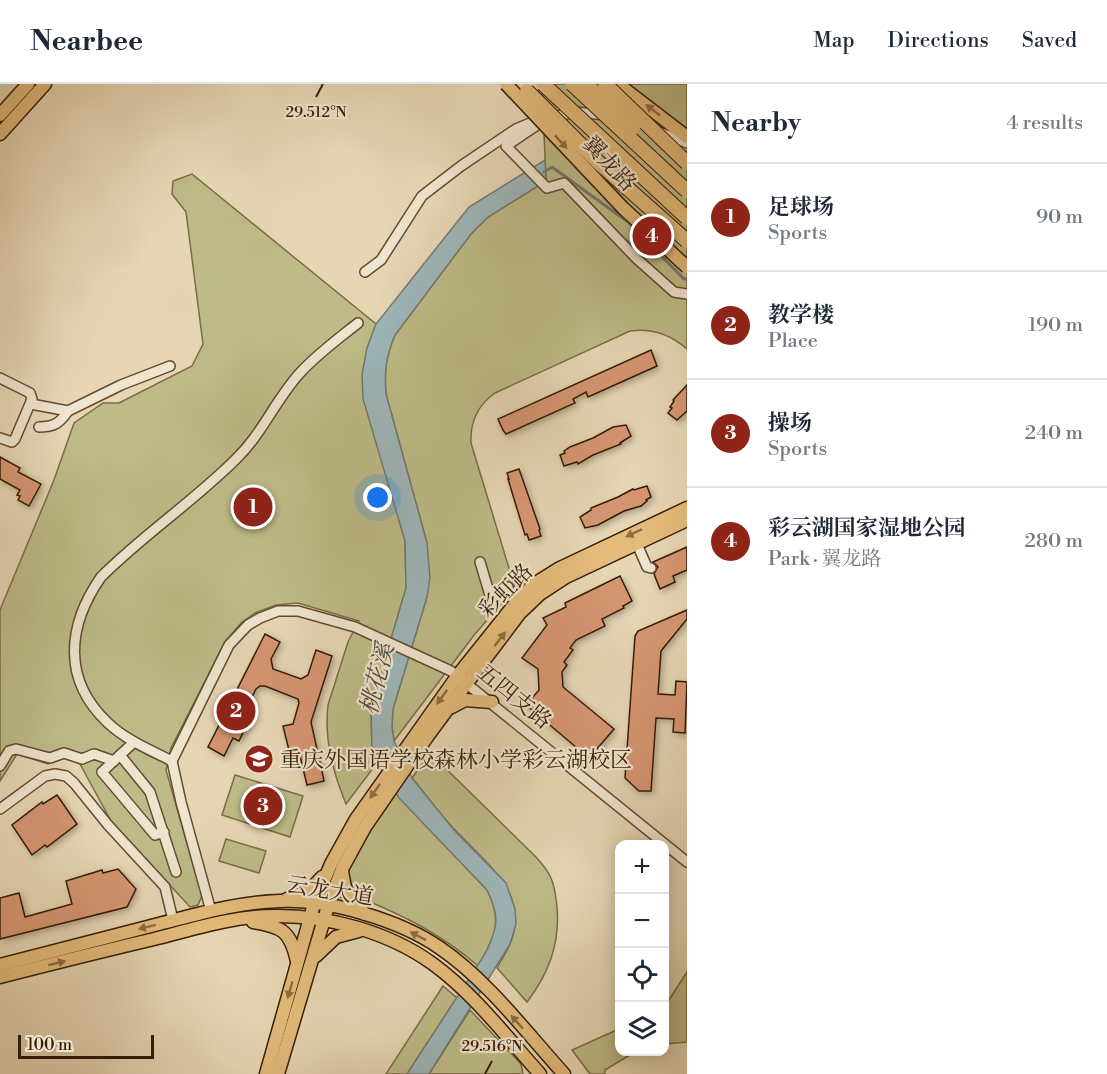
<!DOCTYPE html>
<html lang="en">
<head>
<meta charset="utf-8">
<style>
  body { margin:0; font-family:"Libre Bodoni","Noto Serif SC",serif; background:#f6f6f7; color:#1f2937 }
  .controls { position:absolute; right:18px; bottom:18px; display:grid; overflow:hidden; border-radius:12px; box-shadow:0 3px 15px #0003 }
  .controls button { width:54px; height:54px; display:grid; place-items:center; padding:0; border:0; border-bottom:2px solid #e0e1e3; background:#fff; color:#1f2937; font:30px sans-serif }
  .scale { position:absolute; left:18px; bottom:15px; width:136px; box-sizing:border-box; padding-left:6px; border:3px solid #361d06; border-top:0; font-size:16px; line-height:21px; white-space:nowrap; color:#361d06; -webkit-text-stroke:4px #efe4ce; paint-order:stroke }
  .you { position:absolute; left:378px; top:414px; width:21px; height:21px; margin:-15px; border:4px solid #fff; border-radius:50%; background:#1a73e8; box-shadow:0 0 0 9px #1a73e833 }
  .badge { display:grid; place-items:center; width:39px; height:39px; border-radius:50%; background:#8f2418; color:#fff; font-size:20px; font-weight:700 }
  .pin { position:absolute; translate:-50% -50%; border:3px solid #fff; box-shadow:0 2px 6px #0006 }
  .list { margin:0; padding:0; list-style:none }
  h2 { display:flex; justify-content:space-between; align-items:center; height:78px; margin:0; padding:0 24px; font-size:26px }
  h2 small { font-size:20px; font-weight:400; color:#747a83 }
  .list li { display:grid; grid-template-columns:39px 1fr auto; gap:18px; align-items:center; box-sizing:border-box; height:108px; padding:0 24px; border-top:2px solid #e0e1e3 }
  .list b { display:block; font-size:22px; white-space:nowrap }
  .list p { margin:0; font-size:20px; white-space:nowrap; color:#747a83 }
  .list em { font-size:20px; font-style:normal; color:#747a83 }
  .icon { flex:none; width:33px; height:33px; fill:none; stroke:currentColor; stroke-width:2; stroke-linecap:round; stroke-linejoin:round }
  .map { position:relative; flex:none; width:687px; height:990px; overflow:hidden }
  header { display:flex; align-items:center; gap:36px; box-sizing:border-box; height:84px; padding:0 30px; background:#fff; border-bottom:2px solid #e0e1e3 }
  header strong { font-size:28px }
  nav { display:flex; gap:33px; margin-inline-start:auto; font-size:21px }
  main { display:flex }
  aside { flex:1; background:#fff }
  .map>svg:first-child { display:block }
</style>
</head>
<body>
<header>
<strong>Nearbee</strong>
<nav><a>Map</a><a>Directions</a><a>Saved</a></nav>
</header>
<main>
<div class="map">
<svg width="687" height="990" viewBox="0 0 687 990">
  <defs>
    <filter id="shadow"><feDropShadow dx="2.5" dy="2.5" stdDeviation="3" flood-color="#0004"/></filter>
  </defs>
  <rect width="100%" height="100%" fill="#e6d6b4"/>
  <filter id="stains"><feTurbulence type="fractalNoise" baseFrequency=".00333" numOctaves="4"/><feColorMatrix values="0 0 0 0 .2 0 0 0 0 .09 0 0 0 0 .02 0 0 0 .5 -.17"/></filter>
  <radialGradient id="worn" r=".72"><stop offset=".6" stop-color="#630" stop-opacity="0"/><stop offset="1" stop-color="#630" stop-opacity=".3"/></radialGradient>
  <!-- green -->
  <g fill="#bdbb87" stroke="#7a6c46" stroke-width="1.5">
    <path d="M542,0H687V265C671,251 651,244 630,247L495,309C478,321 470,338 471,359L515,504L475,550L394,657L392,643L393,625L427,513V459L386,310C384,286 386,273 395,251L471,150L488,133L546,97Z"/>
    <path d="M192,90L376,240L367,264L405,457L406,504L371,623L372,666L377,679L346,720C333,688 324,656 328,621L348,558L359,537L298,519L276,521L255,529L241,539L225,558L171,664L166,686L202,812L198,821L190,823L111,737L80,680L65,673L48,680L17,670L0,697V526L54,396L74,339L103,319H119L192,282L203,260L186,128L172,110L173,97Z"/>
    <path d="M430,669L536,773C541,779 547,785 550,792C555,801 556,813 557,823C560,860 549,889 527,918L497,884C501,876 507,868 510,860C530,811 490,783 460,751C442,734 428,713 412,694Z"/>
    <polygon points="235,691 303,712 290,753 222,731"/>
    <path d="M396,709L487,806C503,838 495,852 478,882C440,849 402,831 356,812L347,790L371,746Z"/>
    <polygon points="226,755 266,767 259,789 219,777"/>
    <polygon points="687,888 687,958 665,960 665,922"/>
    <polygon points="443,902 457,914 407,990 386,990"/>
    <polygon points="470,926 521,980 523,990 429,990"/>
    <polygon points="619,945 620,968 635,968 605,986 605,990 590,990 572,966"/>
  </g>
  <!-- water -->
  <path fill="#9db6b9" stroke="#747971" stroke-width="1.5" d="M545,76L546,97L488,133L471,150L395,251C386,273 384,286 386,310L427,459L430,494L427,513L393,625L392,643L394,657L412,694L454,746L506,799L515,825L516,840L510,860L429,990H407L485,870C498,844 500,832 487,806L399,714L377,679L372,666L371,623L406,504L405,457L363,315L362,290L367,264L376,240L469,123Z"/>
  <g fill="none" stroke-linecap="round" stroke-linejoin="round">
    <!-- stream -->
    <polyline stroke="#747971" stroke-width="3" points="544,88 552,83 628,138 684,195 687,195"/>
  </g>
  <!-- building -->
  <g fill="#d59571" stroke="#361d06" stroke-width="1.5" filter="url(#shadow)">
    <polygon points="651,266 657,282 588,313 586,308 573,315 575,319 506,350 503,346 498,335"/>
    <polygon points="687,301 687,327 677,336 668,329 672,324 670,323 674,317 673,316"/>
    <polygon points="626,341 631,352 620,359 621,360 593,371 578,380 577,378 564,382 560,371 565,369 564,367 570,363 593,354 613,343"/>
    <polygon points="0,373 20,384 18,388 41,400 29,422 18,416 20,412 17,411 20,406 0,395"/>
    <polygon points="519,385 540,445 539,446 541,452 529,456 527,450 525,451 508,395 509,395 507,389"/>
    <polygon points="647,402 651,413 646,416 647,417 641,422 624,427 598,441 585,444 580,433 591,426 591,424 618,413 633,405 634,406"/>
    <polygon points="687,463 687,486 673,492 675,498 660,505 654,490 658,483 653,478"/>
    <polygon points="620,492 632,517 623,522 624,524 602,535 605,542 576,556 570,564 573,566 564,578 567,581 562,588 563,603 614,645 589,674 526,621 539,606 538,585 522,574 547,541 543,534 566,523 565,519"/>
    <polygon points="687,526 687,535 661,567 658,610 675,611 676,597 687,598 685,649 673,648 674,635 656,634 651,707 639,707 625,694 635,552 638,547"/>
    <polygon points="265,550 280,558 271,575 273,585 301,595 308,591 316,566 332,572 311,638 324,697 307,701 299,668 290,670 283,642 293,640 299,619 298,615 265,602 260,602 256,605 241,635 248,638 239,657 233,654 224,672 208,663"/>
    <polygon points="57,711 77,740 47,763 45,761 32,771 12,741 42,718 43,720"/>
    <polygon points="118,785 136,805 127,823 0,855 0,814 19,809 25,833 72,820 66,797 102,786 103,789"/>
  </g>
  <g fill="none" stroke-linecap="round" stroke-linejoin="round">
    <!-- minor casing -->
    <g stroke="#624b32" stroke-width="12">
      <g id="minor">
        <polyline points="543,37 506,62 547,104 564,99 637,175 674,208 687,210"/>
        <polyline points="659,48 687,59"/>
        <polyline points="365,188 381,176 422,112 461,82 516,45 535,37 575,28 606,31"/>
        <polyline points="0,294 30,309 32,315 15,355 12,358 0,354"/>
        <polyline points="31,320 68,327 121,301 170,282"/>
        <path d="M39,343C54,343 60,339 68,327"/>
        <polyline points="637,460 647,483 651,484"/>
        <polyline points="480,478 489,508 508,503"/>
        <polyline points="134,658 102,688 155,751 164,748"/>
        <polyline points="120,671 150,708 176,788"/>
        <path d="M172,677C150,666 126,656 108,639C62,596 67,542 101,493C143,451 194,417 236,375C262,350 275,317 299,290C316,271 338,255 358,239"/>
        <polyline points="0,682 9,667 16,665 50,674 64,669 82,675 94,670 114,677"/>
        <polyline points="0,725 45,692 55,690 66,692 74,699 108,741 165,803 173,836"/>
        <polyline points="211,827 181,718 172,677 229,561 248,541 260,534 278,527 298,527 355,543 451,587 687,778"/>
      </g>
    </g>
    <!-- major casing -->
    <g stroke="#361d06" stroke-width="15">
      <g id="major">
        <polyline points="618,0 687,53"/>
        <polyline points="0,31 28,0"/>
        <polyline points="0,50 45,0"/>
        <polyline points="452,623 465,616 492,618"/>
        <polyline points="342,787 346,809 365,830"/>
        <polyline points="287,815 309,807 322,793"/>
        <path d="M253,838C283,843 290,847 297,877"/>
        <polyline points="316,872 336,853 359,847"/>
        <path d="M0,881C52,868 103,854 155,841C195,831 237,818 280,817C328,815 400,836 440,864C487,896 526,948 564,990"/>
        <path d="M0,893C51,880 103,867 154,855C193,845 233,832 274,832C327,831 389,848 433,880C474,910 506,952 540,990"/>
        <polyline points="266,990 314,820 331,780 356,735 458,591 514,521 534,500 558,485 687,424"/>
        <polyline points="278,990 328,822 342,785 365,743 427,653 467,599 520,529 540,510 566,493 687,436"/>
      </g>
    </g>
    <!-- minor -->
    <use href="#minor" stroke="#efe4ce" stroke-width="9"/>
    <!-- major -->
    <use href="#major" stroke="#e3bb7a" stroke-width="12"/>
    <!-- major-bridge casing -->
    <g stroke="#361d06" stroke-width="15" stroke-linecap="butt">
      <polyline id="major-bridge" points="506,0 623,124 687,183"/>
    </g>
    <!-- highway-bridge casing -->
    <g stroke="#361d06" stroke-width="16" stroke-linecap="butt">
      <g id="highway-bridge">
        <polyline points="543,0 687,134"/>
        <polyline points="572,0 687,107"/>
        <polyline points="586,0 633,44"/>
        <polyline points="605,0 687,79"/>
        <polyline points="527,7 599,79 687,157"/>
      </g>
    </g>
    <!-- major-bridge -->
    <use href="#major-bridge" stroke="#e3bb7a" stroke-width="12"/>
    <!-- highway-bridge -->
    <use href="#highway-bridge" stroke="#e3bb7a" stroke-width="14"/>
  </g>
  <!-- one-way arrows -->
  <defs><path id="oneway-solid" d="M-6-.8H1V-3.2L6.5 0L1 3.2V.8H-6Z" transform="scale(1.5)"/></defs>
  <g fill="#8c6c40">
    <use href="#oneway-solid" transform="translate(653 26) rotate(-142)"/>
    <use href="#oneway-solid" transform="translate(561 58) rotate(47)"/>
    <use href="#oneway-solid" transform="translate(634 449) rotate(155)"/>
    <use href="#oneway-solid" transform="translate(500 555) rotate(-52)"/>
    <use href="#oneway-solid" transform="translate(442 613) rotate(126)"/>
    <use href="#oneway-solid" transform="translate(375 707) rotate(125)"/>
    <use href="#oneway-solid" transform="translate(147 843) rotate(166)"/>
    <use href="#oneway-solid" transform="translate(418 852) rotate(-153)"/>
    <use href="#oneway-solid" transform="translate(57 879) rotate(-14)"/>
    <use href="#oneway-solid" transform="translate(290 906) rotate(106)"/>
    <use href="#oneway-solid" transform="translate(517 938) rotate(-132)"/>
  </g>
  <!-- ticks -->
  <path fill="none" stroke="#361d06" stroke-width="2" d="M316,13L323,0M485,990L492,977"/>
  <!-- icons -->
  <defs>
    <g id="school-disc" transform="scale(1.5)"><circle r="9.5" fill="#8f2418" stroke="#efe4ce"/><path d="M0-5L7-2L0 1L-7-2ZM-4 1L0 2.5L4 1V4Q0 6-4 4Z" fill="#fff"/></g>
  </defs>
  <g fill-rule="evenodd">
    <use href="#school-disc" x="259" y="675"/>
  </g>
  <g text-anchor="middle" stroke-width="4.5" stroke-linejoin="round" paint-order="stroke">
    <!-- street labels -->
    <g font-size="22" fill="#361d06" stroke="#efe4ce">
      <text transform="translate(610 79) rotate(47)" y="8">翼龙路</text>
      <text transform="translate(505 506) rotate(-45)" y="8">彩虹路</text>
      <text transform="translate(515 612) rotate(39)" y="8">五四支路</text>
      <text transform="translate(330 806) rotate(9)" y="8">云龙大道</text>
    </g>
    <!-- poi labels -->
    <g font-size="22" fill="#361d06" stroke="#efe4ce" text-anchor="start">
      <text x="280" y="683">重庆外国语学校森林小学彩云湖校区</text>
    </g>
    <!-- water labels -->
    <g font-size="24" font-style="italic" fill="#554b3c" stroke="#efe4ce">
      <text transform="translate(377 595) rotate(-76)" y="8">桃花溪</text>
    </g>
  </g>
  <g font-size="15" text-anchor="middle" fill="#361d06" stroke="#efe4ce" stroke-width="4.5" stroke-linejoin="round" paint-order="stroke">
    <text x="316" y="33">29.512°N</text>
    <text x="492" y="967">29.516°N</text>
  </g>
  <rect width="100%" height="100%" filter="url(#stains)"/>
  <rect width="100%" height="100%" fill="url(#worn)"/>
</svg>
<div class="controls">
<button>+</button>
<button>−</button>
<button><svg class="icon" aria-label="locate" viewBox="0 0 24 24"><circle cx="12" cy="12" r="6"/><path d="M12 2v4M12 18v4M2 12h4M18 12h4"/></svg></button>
<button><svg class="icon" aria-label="layers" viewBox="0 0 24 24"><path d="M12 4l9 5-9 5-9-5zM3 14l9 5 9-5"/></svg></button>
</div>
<div class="scale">100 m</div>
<div class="you"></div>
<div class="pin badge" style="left:253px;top:423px">1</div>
<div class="pin badge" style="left:236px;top:627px">2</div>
<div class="pin badge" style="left:263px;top:722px">3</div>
<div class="pin badge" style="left:652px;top:152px">4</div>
</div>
<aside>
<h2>Nearby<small>4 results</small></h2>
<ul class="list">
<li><span class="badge">1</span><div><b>足球场</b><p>Sports</p></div><em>90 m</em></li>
<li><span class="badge">2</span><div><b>教学楼</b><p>Place</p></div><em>190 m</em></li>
<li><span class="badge">3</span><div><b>操场</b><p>Sports</p></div><em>240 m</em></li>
<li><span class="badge">4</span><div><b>彩云湖国家湿地公园</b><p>Park · 翼龙路</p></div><em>280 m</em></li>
</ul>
</aside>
</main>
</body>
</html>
